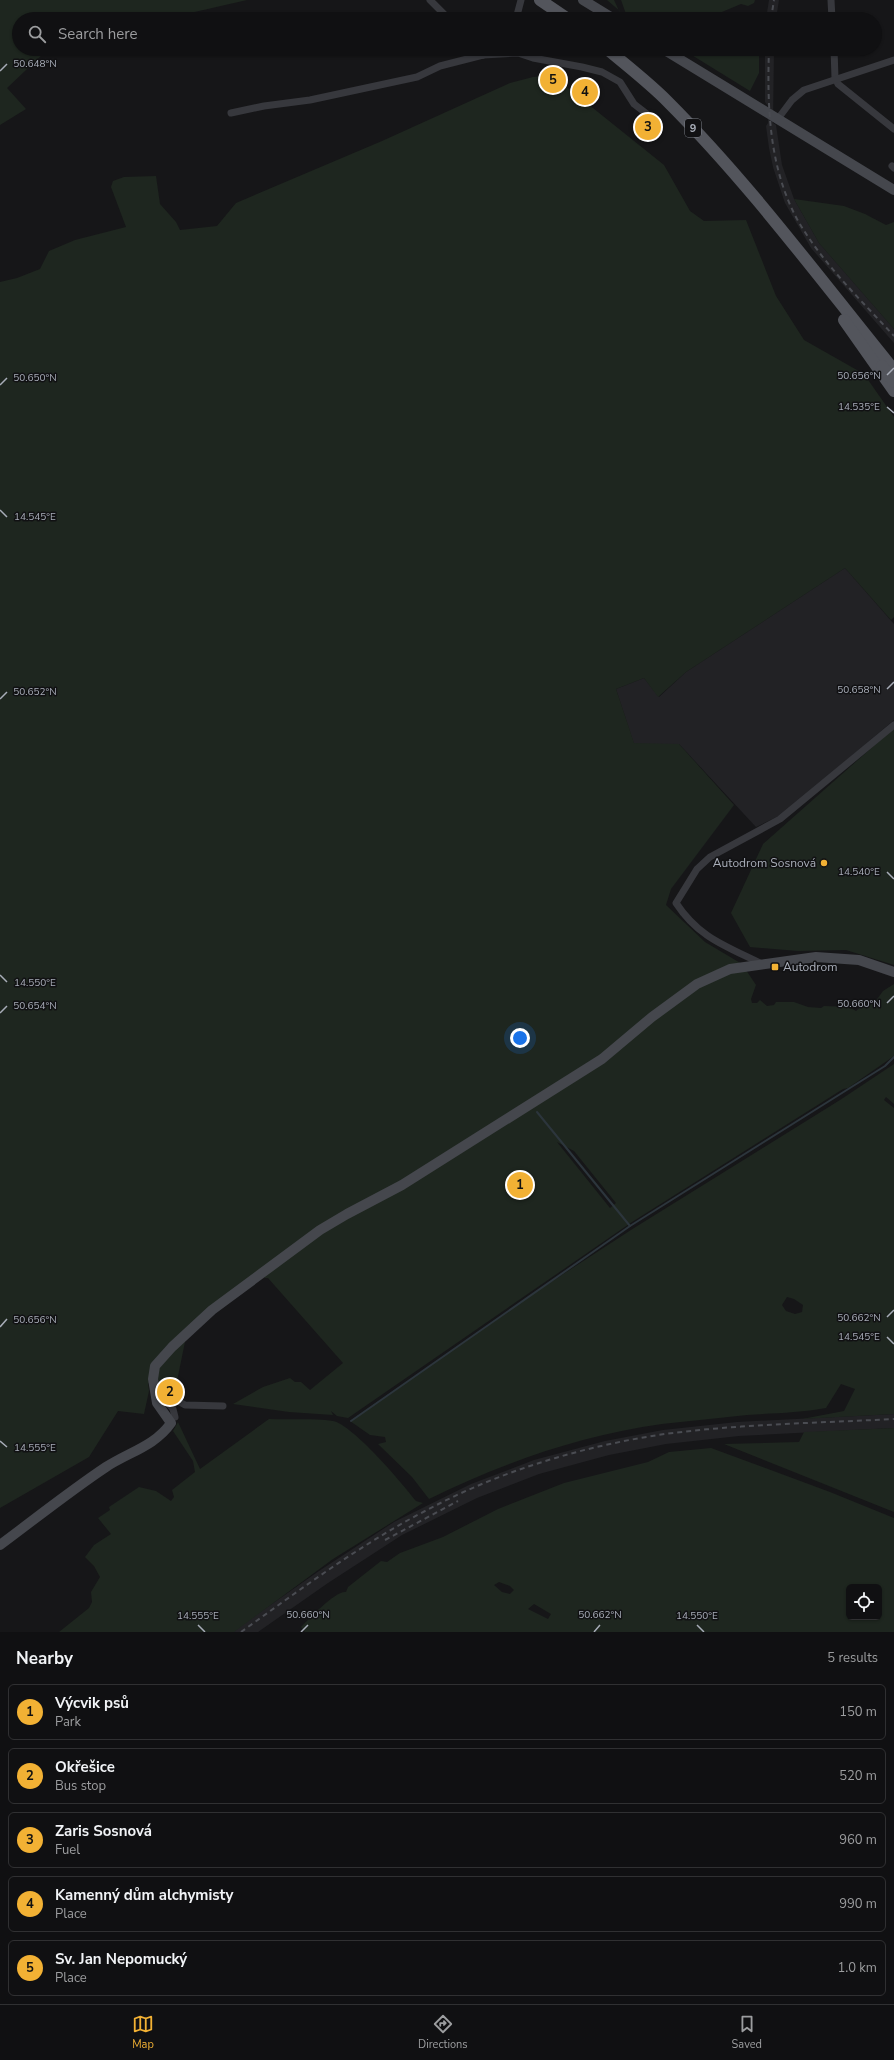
<!DOCTYPE html>
<html lang="en">
<head>
<meta charset="utf-8">
<style>
  body { margin:0; font-family:"Nunito Sans",sans-serif; background:#1e1e20; color:#f1f3f6 }
  .controls { position:absolute; right:12px; bottom:12px; display:grid; overflow:hidden; border-radius:6px; box-shadow:0 1px 3px #0004 }
  .controls button { width:36px; height:36px; display:grid; place-items:center; padding:0; border:0; border-bottom:1px solid #303032; background:#101012; color:#f1f3f6; font:20px sans-serif }
  .you { position:absolute; left:520px; top:1038px; width:14px; height:14px; margin:-10px; border:3px solid #fff; border-radius:50%; background:#1a73e8; box-shadow:0 0 0 6px #1a73e833 }
  .badge { display:grid; place-items:center; width:26px; height:26px; border-radius:50%; background:#f2b134; color:#111; font-size:13px; font-weight:700 }
  .pin { position:absolute; translate:-50% -50%; border:2px solid #fff; box-shadow:0 1px 4px #0006 }
  .list { margin:0; padding:0; list-style:none }
  h2 { display:flex; justify-content:space-between; align-items:center; height:52px; margin:0; padding:0 16px; font-size:17px }
  h2 small { font-size:13px; font-weight:400; color:#9c9d9f }
  .list li { display:grid; grid-template-columns:26px 1fr auto; gap:12px; align-items:center; box-sizing:border-box; height:56px; margin:0 8px 8px; padding:0 8px; border:1px solid #303032; border-radius:6px }
  .list b { display:block; font-size:15px; white-space:nowrap }
  .list p { margin:0; font-size:13px; white-space:nowrap; color:#9c9d9f }
  .list em { font-size:13px; font-style:normal; color:#9c9d9f }
  .icon { flex:none; width:22px; height:22px; fill:none; stroke:currentColor; stroke-width:2; stroke-linecap:round; stroke-linejoin:round }
  .map { position:relative; flex:none; width:894px; height:1632px; overflow:hidden }
  .search { position:absolute; background:#101012; box-shadow:0 1px 3px #0004; left:12px; right:12px; top:12px; height:44px; display:flex; align-items:center; gap:10px; box-sizing:border-box; padding:0 14px; border-radius:22px; color:#9c9d9f; font-size:15px }
  .sheet { height:372px; background:#101012 }
  nav { display:flex; justify-content:space-around; align-items:center; box-sizing:border-box; height:56px; border-top:1px solid #303032; background:#101012; font-size:11px; color:#9c9d9f }
  nav a { display:grid; justify-items:center; gap:2px }
  nav .on { color:#f2b134 }
  .map>svg:first-child { display:block }
</style>
</head>
<body>
<div class="map">
<svg width="894" height="1632" viewBox="0 0 894 1632">
  <rect width="100%" height="100%" fill="#161618"/>
  <!-- built -->
  <g fill="#222225">
    <polygon points="769,0 779,0 776,19 766,19"/>
    <polygon points="765,49 774,49 773,123 776,125 782,165 794,199 819,243 894,329 894,343 811,248 785,203 773,167 769,148 766,126 768,123 768,106 765,102"/>
    <polygon points="845,568 894,624 894,720 783,814 756,827 679,744 634,744 616,689 644,678 659,697 686,672"/>
    <polygon points="894,1414 894,1428 739,1436 666,1444 609,1455 539,1474 477,1498 402,1535 328,1583 258,1632 232,1632 319,1571 394,1522 471,1484 534,1460 605,1441 663,1430 737,1422"/>
  </g>
  <!-- green -->
  <g fill="#1e261f" fill-rule="evenodd">
    <polygon points="0,0 247,0 164,19 19,19 19,49 53,49 45,52 7,88 26,109 0,125"/>
    <polygon points="607,0 614,0 619,11 626,14 621,0 755,0 754,3 748,6 741,4 705,19 633,19 621,12"/>
    <polygon points="752,12 753,19 720,19"/>
    <polygon points="682,49 759,49 759,73 750,91"/>
    <path d="M545,76L558,80L664,165L690,211L704,221L746,220L776,296L804,340L864,374L894,417V617L891,620L845,568L686,672L658,697L644,678L616,689L634,743L679,744L734,805L671,889L666,905L705,942L742,964L756,985L751,999L752,1003H757L760,1000L767,1006L774,1005L776,1002H794L808,1007L821,1008L824,1006L849,1007L856,1011L866,1002H875L883,991L894,984V1056L848,1088L843,1089L632,1222L348,1418L337,1416L331,1411L333,1415L289,1412L233,1404L263,1387L290,1378L295,1382H301L310,1390L343,1363L268,1278H265L260,1272L188,1327L175,1391L148,1383L149,1391L144,1414L118,1411L89,1457L0,1508V282L17,278L40,269L49,251L75,240L126,227L111,187L113,181L124,177L156,176L160,204L176,222L180,230L217,226L236,203L382,141L510,83L533,77ZM557,1142L574,1151L616,1203L610,1208Z"/>
    <polygon points="794,199 844,206 865,214 886,225 894,222 894,329 819,243"/>
    <polygon points="894,728 894,965 846,950 798,951 750,947 731,913 763,844"/>
    <path d="M894,1064V1104L886,1097L884,1100L894,1108V1414L802,1419L844,1411L855,1389L841,1384L826,1408C800,1413 773,1413 747,1415C719,1418 690,1421 662,1424C581,1435 502,1463 429,1499L412,1477L378,1444L386,1442L385,1437L370,1435L350,1421L525,1299L634,1228L840,1100ZM787,1297L794,1299L803,1305L802,1312L795,1314L786,1311L782,1305Z"/>
    <path d="M269,1419C290,1420 312,1418 333,1421C353,1425 402,1483 416,1501L423,1503L333,1559L234,1632H59L89,1608L92,1602L91,1592L100,1577L94,1566L85,1557L94,1545L111,1534L98,1518L110,1510L109,1507L139,1487L156,1491L171,1501L174,1497L172,1490L195,1472L193,1461L173,1431L178,1422L200,1469Z"/>
    <polygon points="894,1428 894,1512 724,1444 799,1442 804,1432"/>
    <path d="M711,1448L830,1492L894,1518V1632H305L301,1627C309,1619 336,1590 346,1592L348,1587L381,1561L387,1562L400,1553L443,1537L498,1509L564,1483L648,1462L669,1452ZM499,1582L510,1586L514,1590L510,1594L502,1592L494,1585ZM849,1587H879V1617H849ZM534,1604L551,1614L548,1619L528,1609Z"/>
  </g>
  <g fill="none" stroke-linecap="round" stroke-linejoin="round">
    <!-- stream -->
    <g stroke="#2c353c" stroke-width="2">
      <polyline points="537,1112 630,1226"/>
      <polyline points="351,1421 630,1226 885,1066 894,1057"/>
    </g>
    <!-- street -->
    <g stroke="#37383d" stroke-width="7">
      <polyline points="430,0 449,19"/>
      <polyline points="831,0 832,19"/>
      <polyline points="516,19 521,0"/>
      <polyline points="477,49 483,55"/>
      <polyline points="834,49 835,78 838,84 894,129"/>
      <polyline points="231,113 264,106 310,100 417,77 440,66 483,55 518,53 533,58 582,67 602,72 620,82 634,104 647,114"/>
      <polyline points="777,120 792,100 804,90 894,60"/>
      <polyline points="892,166 894,168"/>
      <path d="M762,964C726,946 699,938 676,903L697,869L710,857L780,819L894,725"/>
      <polyline points="155,1388 185,1405 223,1406"/>
      <polyline points="161,1394 173,1409 175,1417"/>
    </g>
    <!-- secondary -->
    <g stroke="#45474d" stroke-width="10">
      <polyline points="583,0 614,19"/>
      <polyline points="663,49 894,190"/>
      <path d="M0,1545C35,1519 70,1491 106,1467C129,1452 155,1446 171,1423L157,1403L153,1379L155,1366L172,1347L212,1310L320,1230L347,1214L402,1185L602,1059L652,1017L697,984L730,969L816,957L859,960L894,972"/>
    </g>
    <!-- primary -->
    <g stroke="#53555c" stroke-width="12">
      <polyline points="540,0 568,19"/>
      <path d="M607,49C627,66 648,82 667,101C750,184 820,279 894,370"/>
      <polyline points="844,320 894,391"/>
      <polyline points="882,366 894,382"/>
    </g>
    <!-- rail -->
    <g stroke="#4a4c52" stroke-width="2" stroke-dasharray="5 4" stroke-linecap="butt">
      <polyline points="771,19 774,0"/>
      <path d="M769,49C767,106 769,167 797,219C822,263 860,299 894,336"/>
      <polyline points="385,1540 458,1501"/>
      <path d="M241,1632C301,1589 361,1544 427,1510C500,1471 583,1446 665,1434C741,1424 818,1423 894,1419"/>
    </g>
  </g>
  <!-- ticks -->
  <path fill="none" stroke="#a8adb8" stroke-width="1.5" d="M0,71L7,64M887,375L894,368M0,385L7,378M887,407L894,413M0,510L7,517M887,689L894,682M0,699L7,692M887,872L894,879M0,975L7,982M887,1003L894,996M0,1013L7,1006M887,1317L894,1310M0,1327L7,1319M887,1337L894,1344M0,1441L7,1447M198,1625L205,1632M697,1625L704,1632M301,1632L308,1625M594,1632L600,1625"/>
  <!-- markers -->
  <g fill="#f2b134" stroke="#111113" stroke-width="1.5">
    <circle cx="824" cy="863" r="4"/>
    <rect x="771" y="963" width="8" height="8" rx="2"/>
  </g>
  <g text-anchor="middle" stroke-width="3" stroke-linejoin="round" paint-order="stroke">
    <!-- shield labels -->
    <rect fill="#111113" stroke="#7b7e86" stroke-width="1" x="685" y="119" width="16" height="18" rx="3"/>
    <g font-size="11" font-weight="bold" fill="#a8adb8">
      <text x="693" y="132">9</text>
    </g>
    <!-- poi labels -->
    <g font-size="12" fill="#a8adb8" stroke="#111113" text-anchor="end">
      <text x="816" y="867">Autodrom Sosnová</text>
      <text x="783" y="971" text-anchor="start">Autodrom</text>
    </g>
  </g>
  <g font-size="10" text-anchor="middle" fill="#a8adb8" stroke="#111113" stroke-width="3" stroke-linejoin="round" paint-order="stroke">
    <text x="35" y="67">50.648°N</text>
    <text x="859" y="379">50.656°N</text>
    <text x="35" y="381">50.650°N</text>
    <text x="859" y="410">14.535°E</text>
    <text x="35" y="520">14.545°E</text>
    <text x="859" y="693">50.658°N</text>
    <text x="35" y="695">50.652°N</text>
    <text x="859" y="875">14.540°E</text>
    <text x="35" y="986">14.550°E</text>
    <text x="859" y="1007">50.660°N</text>
    <text x="35" y="1009">50.654°N</text>
    <text x="859" y="1321">50.662°N</text>
    <text x="35" y="1323">50.656°N</text>
    <text x="859" y="1340">14.545°E</text>
    <text x="35" y="1451">14.555°E</text>
    <text x="308" y="1618">50.660°N</text>
    <text x="600" y="1618">50.662°N</text>
    <text x="198" y="1619">14.555°E</text>
    <text x="697" y="1619">14.550°E</text>
  </g>
</svg>
<div class="controls">
<button><svg class="icon" aria-label="locate" viewBox="0 0 24 24"><circle cx="12" cy="12" r="6"/><path d="M12 2v4M12 18v4M2 12h4M18 12h4"/></svg></button>
</div>
<div class="you"></div>
<div class="pin badge" style="left:520px;top:1185px">1</div>
<div class="pin badge" style="left:170px;top:1392px">2</div>
<div class="pin badge" style="left:648px;top:127px">3</div>
<div class="pin badge" style="left:585px;top:92px">4</div>
<div class="pin badge" style="left:553px;top:80px">5</div>
<div class="search"><svg class="icon" aria-label="search" viewBox="0 0 24 24"><circle cx="10" cy="10" r="6"/><path d="M15 15l6 6"/></svg>Search here</div>
</div>
<section class="sheet">
<h2>Nearby<small>5 results</small></h2>
<ul class="list">
<li><span class="badge">1</span><div><b>Výcvik psů</b><p>Park</p></div><em>150 m</em></li>
<li><span class="badge">2</span><div><b>Okřešice</b><p>Bus stop</p></div><em>520 m</em></li>
<li><span class="badge">3</span><div><b>Zaris Sosnová</b><p>Fuel</p></div><em>960 m</em></li>
<li><span class="badge">4</span><div><b>Kamenný dům alchymisty</b><p>Place</p></div><em>990 m</em></li>
<li><span class="badge">5</span><div><b>Sv. Jan Nepomucký</b><p>Place</p></div><em>1.0 km</em></li>
</ul>
</section>
<nav>
<a class="on"><svg class="icon" aria-label="map" viewBox="0 0 24 24"><path d="M3 6l6-2 6 2 6-2v14l-6 2-6-2-6 2zM9 4v14M15 6v14"/></svg>Map</a>
<a><svg class="icon" aria-label="directions" viewBox="0 0 24 24"><path d="M12 3l9 9-9 9-9-9zM9 14v-3h6M13 9l2 2-2 2"/></svg>Directions</a>
<a><svg class="icon" aria-label="saved" viewBox="0 0 24 24"><path d="M7 4h10v16l-5-4-5 4z"/></svg>Saved</a>
</nav>
</body>
</html>
